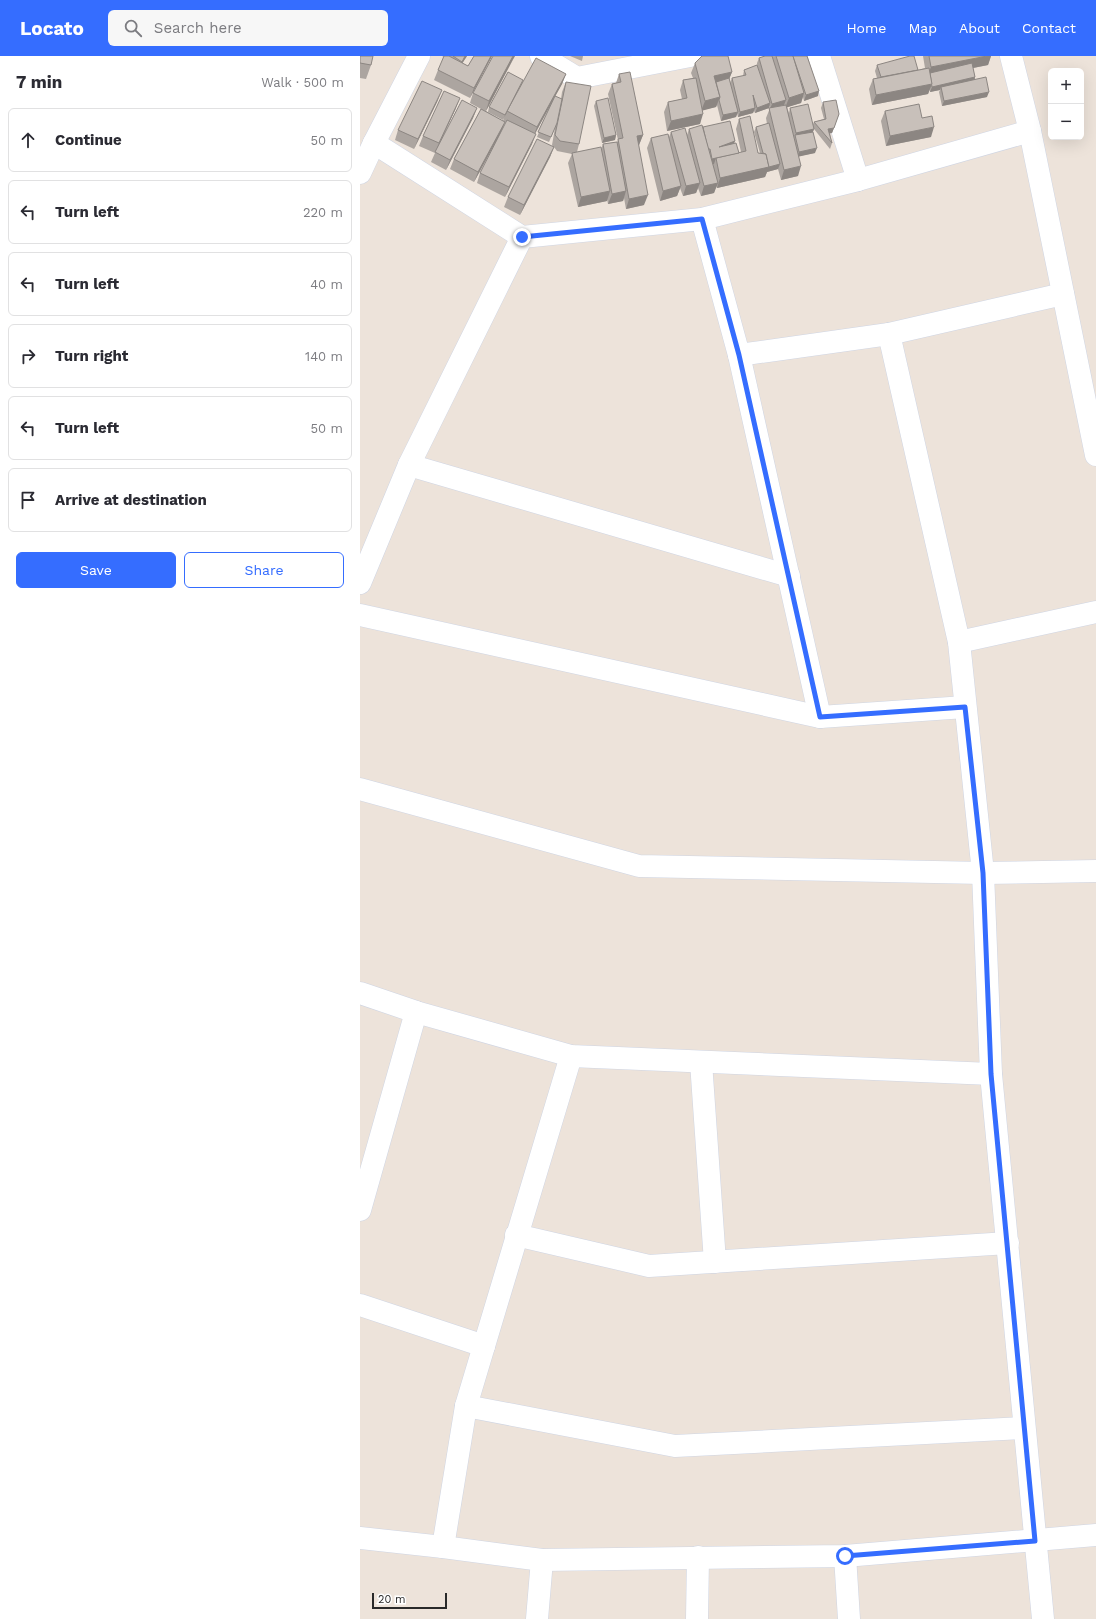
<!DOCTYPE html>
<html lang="en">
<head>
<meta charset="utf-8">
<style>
  body { margin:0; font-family:"Work Sans",sans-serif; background:#f7f7f7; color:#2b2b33 }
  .controls { position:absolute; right:12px; top:12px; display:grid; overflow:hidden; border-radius:6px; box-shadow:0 4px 16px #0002 }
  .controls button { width:36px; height:36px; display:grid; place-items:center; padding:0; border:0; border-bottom:1px solid #e1e1e2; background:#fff; color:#2b2b33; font:20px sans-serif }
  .scale { position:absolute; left:12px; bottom:10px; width:75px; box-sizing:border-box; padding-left:4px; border:2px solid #292929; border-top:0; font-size:11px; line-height:14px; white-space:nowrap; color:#292929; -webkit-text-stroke:3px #fff; paint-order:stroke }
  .stop { position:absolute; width:12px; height:12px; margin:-9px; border:3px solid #356dff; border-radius:50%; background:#fff }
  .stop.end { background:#356dff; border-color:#fff; box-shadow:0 1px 4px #0008 }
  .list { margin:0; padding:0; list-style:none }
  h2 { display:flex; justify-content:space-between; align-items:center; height:52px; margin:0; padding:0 16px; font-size:17px }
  h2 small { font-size:13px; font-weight:400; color:#7c7c81 }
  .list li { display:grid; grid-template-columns:26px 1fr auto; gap:12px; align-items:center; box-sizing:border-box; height:64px; margin:0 8px 8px; padding:0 8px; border:1px solid #e1e1e2; border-radius:6px }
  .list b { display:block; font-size:15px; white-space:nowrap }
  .list em { font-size:13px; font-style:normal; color:#7c7c81 }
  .actions { display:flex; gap:8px; padding:12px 16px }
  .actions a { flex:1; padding:9px 0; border:1px solid #356dff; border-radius:6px; text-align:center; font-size:14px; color:#356dff }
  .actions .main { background:#356dff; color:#fff }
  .icon { flex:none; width:22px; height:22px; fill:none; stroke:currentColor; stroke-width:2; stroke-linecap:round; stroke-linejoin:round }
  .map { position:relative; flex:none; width:736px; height:1563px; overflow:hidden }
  header { display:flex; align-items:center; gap:24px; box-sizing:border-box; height:56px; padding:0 20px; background:#356dff; color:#fff }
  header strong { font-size:19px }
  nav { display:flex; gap:22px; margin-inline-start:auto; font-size:14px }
  .search { width:280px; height:36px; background:#f7f7f7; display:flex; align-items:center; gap:10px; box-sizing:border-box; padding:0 14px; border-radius:6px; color:#7c7c81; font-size:15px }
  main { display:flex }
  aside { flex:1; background:#fff }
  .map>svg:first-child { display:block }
</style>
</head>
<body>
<header>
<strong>Locato</strong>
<div class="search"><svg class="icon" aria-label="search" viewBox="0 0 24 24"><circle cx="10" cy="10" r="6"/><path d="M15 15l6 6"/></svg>Search here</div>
<nav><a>Home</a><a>Map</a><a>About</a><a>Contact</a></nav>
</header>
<main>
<aside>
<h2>7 min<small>Walk · 500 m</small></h2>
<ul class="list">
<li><svg class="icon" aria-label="ahead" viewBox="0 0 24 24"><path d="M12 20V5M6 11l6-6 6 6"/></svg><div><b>Continue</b></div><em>50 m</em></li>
<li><svg class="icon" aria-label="left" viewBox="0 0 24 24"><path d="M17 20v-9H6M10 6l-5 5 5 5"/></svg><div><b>Turn left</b></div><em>220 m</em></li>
<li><svg class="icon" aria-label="left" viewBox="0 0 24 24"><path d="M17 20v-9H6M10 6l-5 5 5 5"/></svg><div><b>Turn left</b></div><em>40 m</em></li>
<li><svg class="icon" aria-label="right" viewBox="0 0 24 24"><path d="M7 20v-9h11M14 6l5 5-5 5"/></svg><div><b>Turn right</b></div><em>140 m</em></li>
<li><svg class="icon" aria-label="left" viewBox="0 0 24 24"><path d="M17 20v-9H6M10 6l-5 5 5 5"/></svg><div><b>Turn left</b></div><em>50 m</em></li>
<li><svg class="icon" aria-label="arrive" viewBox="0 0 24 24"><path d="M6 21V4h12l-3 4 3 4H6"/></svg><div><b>Arrive at destination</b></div></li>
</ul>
<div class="actions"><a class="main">Save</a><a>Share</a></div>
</aside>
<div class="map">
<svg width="736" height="1563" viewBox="0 0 736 1563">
  <rect width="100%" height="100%" fill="#ede3da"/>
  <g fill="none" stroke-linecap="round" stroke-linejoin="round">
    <!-- minor casing -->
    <g stroke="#cfd5e3" stroke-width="23">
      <g id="minor">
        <polyline points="181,0 217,22 330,0"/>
        <polyline points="459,0 498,124"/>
        <polyline points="651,0 670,75 736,399"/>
        <polyline points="14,87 162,181 342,163 498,124 670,75"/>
        <polyline points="0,117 14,87 59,0"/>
        <polyline points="342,163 379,299 460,661"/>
        <polyline points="529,278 599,586 623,817 631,1018 683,1563"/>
        <polyline points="379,299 529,278 703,238"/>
        <polyline points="49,409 429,520"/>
        <polyline points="0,527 49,409 162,181"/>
        <polyline points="0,559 460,661 605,651"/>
        <polyline points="599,586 736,556"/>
        <polyline points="0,733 279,810 623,817 736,815"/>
        <polyline points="0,937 56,956 211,1000 631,1018"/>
        <polyline points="341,1006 355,1206"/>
        <polyline points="0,1154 56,956"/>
        <polyline points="156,1179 289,1210 648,1187"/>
        <polyline points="0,1249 124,1290"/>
        <polyline points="106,1350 315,1390 664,1372"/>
        <polyline points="0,1482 83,1491 182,1504 485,1500 736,1479"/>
        <polyline points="83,1491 106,1350 211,1000"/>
        <polyline points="485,1500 489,1563"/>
        <polyline points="177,1563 182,1504"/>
        <polyline points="337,1563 338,1501"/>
      </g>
    </g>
    <!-- minor -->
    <use href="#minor" stroke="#fff" stroke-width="22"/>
  </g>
  <!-- wall -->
  <g fill="#aca5a0" fill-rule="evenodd">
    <polygon points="0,0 11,9 6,23 0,22"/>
    <polygon points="82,0 107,0 102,7 108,10 114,0 132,0 110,42 74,24 78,14 84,1"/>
    <path d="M133,0H155L126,55L143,65L146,57L143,64L128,56L129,51L163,24L161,29L152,46L206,18L202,28L195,40L201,43L202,36L206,26L219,88L217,96L241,93L243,88L257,86L258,84L248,38L252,28L256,27L259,18L283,79L279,89H278L284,149L266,153L264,142L263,145L248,148L247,143V145L218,151L208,107L212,98L197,95L194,91L190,101L160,159L144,151L148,141L193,91L192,89L195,72L189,86L177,81L190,50L175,78L172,88L145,141L117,127L120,117L141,77L114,126L90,113L94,103L121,53L110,47L113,37ZM145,66L146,67L141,76Z"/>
    <polygon points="210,0 223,0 222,5"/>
    <polygon points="405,0 447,0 458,40 444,45 443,41 441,47 427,51 429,57 430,52 453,68 454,66 464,63 461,52 463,46 479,58 472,77 470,77 472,87 470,93 454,73 453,76 455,97 439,100 438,120 421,124 418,113 407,116 405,121 357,132 356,130 354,137 341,140 338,132 336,137 323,140 320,132 317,140 300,145 287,92 291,82 309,81 311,76 327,79 329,73 343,71 375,85 374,87 379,97 381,96 376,73 379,63 398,97 400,97 394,76 396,71 407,68 406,62 410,52 409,50 409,52 395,57 394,55 393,57 378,61 377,57 376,61 361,65 357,49 356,51 342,54 340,68 307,75 304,56 308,46 322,43 320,34 323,24 333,22 331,17 335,7 372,16 369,23 370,27 372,22 383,20 384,14 397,9 397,7 399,2"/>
    <polygon points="563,0 631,0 628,9 613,12 615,21 615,23 627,41 582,50 579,36 580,34 570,36 570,33 568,38 512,49 509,33 513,23 517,22 515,15 517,9 558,14 565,12"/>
    <polygon points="78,44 54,93 35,84 38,74"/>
    <polygon points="236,45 256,79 255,84 242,87 234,50"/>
    <polygon points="96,52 81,84 117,52 113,62 86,114 71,106 75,97 59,90 63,80"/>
    <polygon points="525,55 562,62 571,81 526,90 521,65"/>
  </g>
  <!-- shaded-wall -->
  <g fill="#8c8682">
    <polygon points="105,0 107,0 100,11 102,6"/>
    <polygon points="131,0 132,0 131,2 110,42 114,32"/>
    <polygon points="153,0 155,0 153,3 126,55 129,45"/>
    <polygon points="627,0 631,0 628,9 567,21 571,11"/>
    <polygon points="372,16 368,26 355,29 354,20"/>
    <polygon points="206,18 202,28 173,81 177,71"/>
    <polygon points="615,21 614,26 581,31 580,34 570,36 572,31"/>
    <polygon points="163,24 161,29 143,64 145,59"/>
    <polygon points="572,28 568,38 512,49 516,39"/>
    <polygon points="82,34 78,44 54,93 58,83"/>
    <polygon points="459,35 458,40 444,45 446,39"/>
    <polygon points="629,36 627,41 582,50 584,45"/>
    <polygon points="444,37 441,47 425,52 429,42"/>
    <polygon points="360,41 356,51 341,55 345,45"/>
    <polygon points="100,42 96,52 75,97 79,87"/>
    <polygon points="426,44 424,49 410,53 412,48"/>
    <polygon points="410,47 409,52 395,57 397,52"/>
    <polygon points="117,52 113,62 86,114 90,104"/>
    <polygon points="395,52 393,57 378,61 380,56"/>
    <polygon points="378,56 376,61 361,65 363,59"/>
    <polygon points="343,58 340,68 307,75 311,65"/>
    <polygon points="145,66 141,76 114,126 118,116"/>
    <polygon points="574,71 571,81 526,90 530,80"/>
    <polygon points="474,72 472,77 467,78 468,73"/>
    <polygon points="454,73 452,78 435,79 434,82 436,77"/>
    <polygon points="176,78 172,88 145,141 149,131"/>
    <polygon points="256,79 255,84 242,87 244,82"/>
    <polygon points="283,79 279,89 273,90 277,80"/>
    <polygon points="375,85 373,90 359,91"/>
    <polygon points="194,91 190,101 160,159 164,149"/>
    <polygon points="457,92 455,97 437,101 439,96"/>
    <polygon points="356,102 354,108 351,108 352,103"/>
    <polygon points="420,108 418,113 407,116 405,121 357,132 360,122"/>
    <polygon points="441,110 438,120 421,124 424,114"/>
    <polygon points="340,127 336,137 323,140 326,130"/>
    <polygon points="358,127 354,137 341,140 344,130"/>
    <polygon points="321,130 317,140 300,145 303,135"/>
    <polygon points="250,135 247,145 218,151 221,141"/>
    <polygon points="266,135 263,145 248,148 252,138"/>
    <polygon points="288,139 284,149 266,153 269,143"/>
  </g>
  <!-- building -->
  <g fill="#c8c0ba" stroke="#8c8682">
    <polygon points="0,0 13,0 11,9 0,7"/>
    <polygon points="84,0 89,0 108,10 114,0 131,0 114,32 78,14"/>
    <polygon points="93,0 105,0 102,6"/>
    <polygon points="133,0 153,0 129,45 113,37"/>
    <polygon points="342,0 368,0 372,16 354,20 360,41 345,45 335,7"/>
    <polygon points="405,0 412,0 426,44 412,48 399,2"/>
    <polygon points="416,0 433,0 444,37 429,42"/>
    <polygon points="433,0 447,0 459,35 446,39"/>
    <polygon points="550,0 554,0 558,14 521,21 517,9"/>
    <polygon points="569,0 627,0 571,11"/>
    <polygon points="176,2 206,18 177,71 147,55"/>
    <polygon points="612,7 615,21 572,31 570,17"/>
    <polygon points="397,9 410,47 397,52 393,39 395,52 380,56 372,22 386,19 384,14"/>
    <polygon points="569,12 572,28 516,39 513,23"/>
    <polygon points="148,16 163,24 145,59 129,51"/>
    <polygon points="270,16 283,79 277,80 288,139 269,143 258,83 263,82 252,28 261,26 259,18"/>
    <polygon points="626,21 629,36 584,45 581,31"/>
    <polygon points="336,22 343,58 311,65 308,46 327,42 323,24"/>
    <polygon points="369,22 378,56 363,59 359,44 360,41 356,26"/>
    <polygon points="62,25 82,34 58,83 38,74"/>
    <polygon points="206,26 231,30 219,88 200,85 195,79"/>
    <polygon points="84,35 100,42 79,87 63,80"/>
    <polygon points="195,40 202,43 197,67 191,81 178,76"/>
    <polygon points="248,42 256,79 244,82 236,45"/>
    <polygon points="102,44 117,52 90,104 75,96"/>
    <polygon points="476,44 479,58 474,72 468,73 472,87 454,66 466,63 463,46"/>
    <polygon points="448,48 454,73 436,77 430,52"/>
    <polygon points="559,48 562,62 572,60 574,71 530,80 525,55"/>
    <polygon points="426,49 441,110 424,114 409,52"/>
    <polygon points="121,53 145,66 118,116 94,103"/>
    <polygon points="390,60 398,97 406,98 409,111 360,122 356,102 386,95 379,63"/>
    <polygon points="147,64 176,78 149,131 120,117"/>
    <polygon points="370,65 375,85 359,91 376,87 379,97 356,102 352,103 350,93 348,93 343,71"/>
    <polygon points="409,67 420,108 409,111 406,98 403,97 396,71"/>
    <polygon points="342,69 358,127 344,130 329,73"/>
    <polygon points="325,72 340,127 326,130 311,76"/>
    <polygon points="453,76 457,92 439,96 435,79"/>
    <polygon points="308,78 321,130 303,135 291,82"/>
    <polygon points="177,83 194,91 164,149 148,141"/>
    <polygon points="257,86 266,135 252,138 243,88"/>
    <polygon points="241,91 250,135 221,141 212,97"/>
  </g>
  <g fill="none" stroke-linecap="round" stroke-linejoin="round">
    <!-- route -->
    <polyline stroke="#356dff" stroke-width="5" points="162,181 342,163 379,299 460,661 605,651 623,817 631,1018 675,1485 485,1500"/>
  </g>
</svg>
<div class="controls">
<button>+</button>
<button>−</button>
</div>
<div class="scale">20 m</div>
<div class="stop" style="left:485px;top:1500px"></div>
<div class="stop end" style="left:162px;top:181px"></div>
</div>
</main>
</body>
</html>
